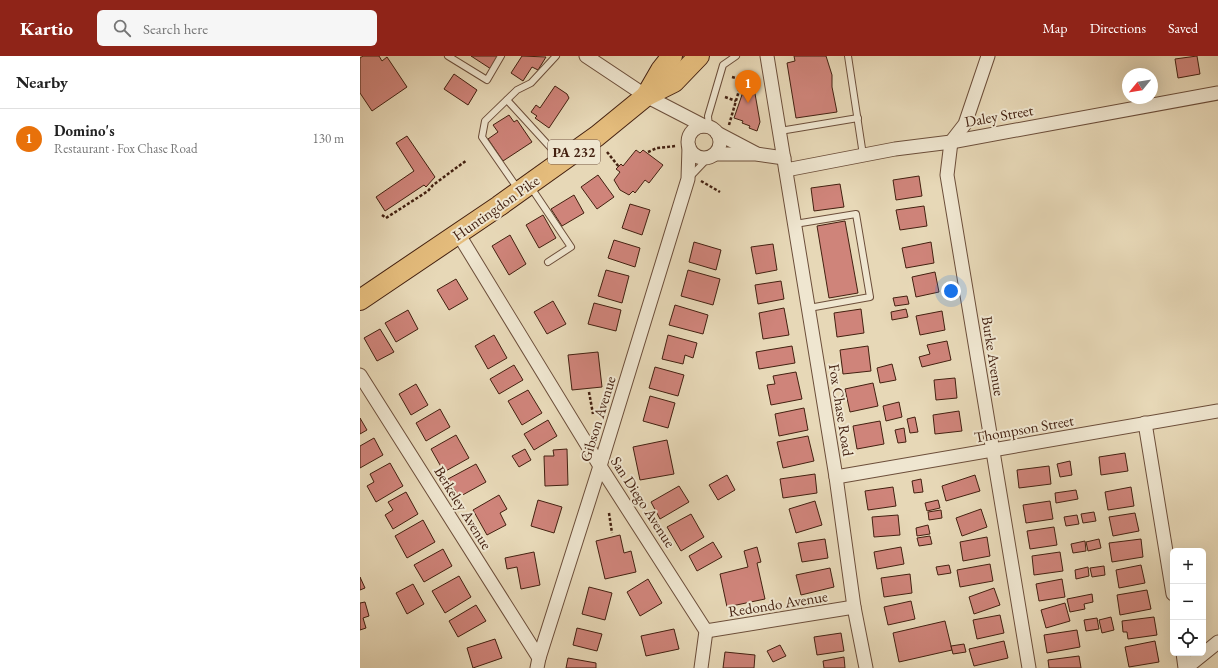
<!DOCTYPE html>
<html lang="en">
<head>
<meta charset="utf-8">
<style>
  body { margin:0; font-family:"EB Garamond",serif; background:#f6f6f6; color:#222 }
  .controls { position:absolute; right:12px; bottom:12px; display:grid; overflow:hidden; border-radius:6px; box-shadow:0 4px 16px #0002 }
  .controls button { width:36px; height:36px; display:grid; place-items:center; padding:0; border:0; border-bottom:1px solid #e0e0e0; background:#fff; color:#222; font:20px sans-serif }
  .compass { position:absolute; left:762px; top:12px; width:36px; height:36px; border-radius:50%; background:#fff; box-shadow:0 4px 16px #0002; rotate:240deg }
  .you { position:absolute; left:591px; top:235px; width:14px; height:14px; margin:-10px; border:3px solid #fff; border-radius:50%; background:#1a73e8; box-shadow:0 0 0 6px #1a73e833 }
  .badge { display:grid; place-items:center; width:26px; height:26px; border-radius:50%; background:#8f2418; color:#fff; font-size:13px; font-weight:700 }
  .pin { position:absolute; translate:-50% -33px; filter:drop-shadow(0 1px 2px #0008) }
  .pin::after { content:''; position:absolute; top:21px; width:14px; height:12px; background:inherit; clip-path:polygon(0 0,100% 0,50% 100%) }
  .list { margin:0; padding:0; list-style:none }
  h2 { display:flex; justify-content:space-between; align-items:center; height:52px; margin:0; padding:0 16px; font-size:17px }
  h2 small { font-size:13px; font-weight:400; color:#767676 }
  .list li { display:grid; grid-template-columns:26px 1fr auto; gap:12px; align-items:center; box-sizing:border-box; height:60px; padding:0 16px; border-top:1px solid #e0e0e0 }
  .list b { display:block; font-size:15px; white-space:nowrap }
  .list p { margin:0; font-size:13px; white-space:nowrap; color:#767676 }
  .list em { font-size:13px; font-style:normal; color:#767676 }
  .icon { flex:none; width:22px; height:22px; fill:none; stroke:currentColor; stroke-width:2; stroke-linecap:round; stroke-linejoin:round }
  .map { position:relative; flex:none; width:858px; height:612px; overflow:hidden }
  header { display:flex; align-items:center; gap:24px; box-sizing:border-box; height:56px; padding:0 20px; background:#8f2418; color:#fff }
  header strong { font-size:19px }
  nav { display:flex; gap:22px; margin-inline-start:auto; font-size:14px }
  .search { width:280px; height:36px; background:#f6f6f6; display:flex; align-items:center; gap:10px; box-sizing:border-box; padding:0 14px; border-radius:6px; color:#767676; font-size:15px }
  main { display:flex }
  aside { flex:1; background:#fff }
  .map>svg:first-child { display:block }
</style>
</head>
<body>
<header>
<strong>Kartio</strong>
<div class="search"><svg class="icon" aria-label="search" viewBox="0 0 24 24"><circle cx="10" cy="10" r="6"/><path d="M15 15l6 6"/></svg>Search here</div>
<nav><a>Map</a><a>Directions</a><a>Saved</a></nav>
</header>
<main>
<aside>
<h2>Nearby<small></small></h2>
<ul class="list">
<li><span class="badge" style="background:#e8710a">1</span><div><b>Domino's</b><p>Restaurant · Fox Chase Road</p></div><em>130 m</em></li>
</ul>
</aside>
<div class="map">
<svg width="858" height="612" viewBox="0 0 858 612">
  <rect width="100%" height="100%" fill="#e7d8b7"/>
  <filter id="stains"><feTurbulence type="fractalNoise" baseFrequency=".005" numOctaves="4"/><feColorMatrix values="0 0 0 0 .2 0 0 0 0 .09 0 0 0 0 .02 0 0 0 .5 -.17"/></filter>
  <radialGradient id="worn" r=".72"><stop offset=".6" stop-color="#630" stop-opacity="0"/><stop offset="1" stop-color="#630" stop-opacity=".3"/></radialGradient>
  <!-- building -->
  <g fill="#cf847a" stroke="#432010">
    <polygon points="3,0 19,0 22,5 27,1 47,31 12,55 0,37 0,2"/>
    <polygon points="111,0 139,0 131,13"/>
    <polygon points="162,0 186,1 178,14 172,11 163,25 151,17"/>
    <polygon points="434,0 466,0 472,19 472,31 477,56 436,62 427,7 435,5"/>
    <polygon points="837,0 840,18 818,22 815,3"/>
    <polygon points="94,18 117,34 108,49 84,33"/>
    <polygon points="195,30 207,38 209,42 189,72 175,62 177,60 171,56 176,49 180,52"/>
    <polygon points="385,30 394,32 400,66 397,75 389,72 390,70 382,67 383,65 374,62"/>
    <polygon points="149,59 154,66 157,64 172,86 143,105 128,83 138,76 133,69"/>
    <polygon points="47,80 75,121 66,131 64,129 25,155 16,141 54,115 36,87"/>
    <polygon points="276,94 280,97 283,94 303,109 289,127 285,124 275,137 273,135 269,139 260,134 254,124 260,116 256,113 261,108 263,110"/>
    <polygon points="238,119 254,141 237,153 221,131"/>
    <polygon points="559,120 562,140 536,144 533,124"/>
    <polygon points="480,128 484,151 454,155 451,132"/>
    <polygon points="214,139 224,157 202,170 191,153"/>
    <polygon points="270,148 290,154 282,179 262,172"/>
    <polygon points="564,150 567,170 540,174 536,154"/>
    <polygon points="183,159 196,182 179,192 166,169"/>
    <polygon points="485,165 498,237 469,242 457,170"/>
    <polygon points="150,179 166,208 149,219 132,190"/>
    <polygon points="254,184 280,192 275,211 248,202"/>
    <polygon points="334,186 361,194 356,214 329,206"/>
    <polygon points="571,186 574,207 546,212 542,192"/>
    <polygon points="413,188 417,214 396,218 391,191"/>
    <polygon points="246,214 269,220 262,247 238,240"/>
    <polygon points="328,214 360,223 353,249 321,240"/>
    <polygon points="575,216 579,236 556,241 552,221"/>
    <polygon points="96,223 108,243 89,254 77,234"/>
    <polygon points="421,225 424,243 398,248 395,229"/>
    <polygon points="547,240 549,248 535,250 533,242"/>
    <polygon points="193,245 206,268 187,278 174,256"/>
    <polygon points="234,247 261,254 256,275 228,268"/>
    <polygon points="315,249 348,259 343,278 309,269"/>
    <polygon points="424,252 429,279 403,283 399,257"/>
    <polygon points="501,253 504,277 477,281 474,257"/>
    <polygon points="546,253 548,261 532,264 531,256"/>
    <polygon points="48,254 58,273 36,286 25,267"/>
    <polygon points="582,255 585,274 560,279 556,260"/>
    <polygon points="20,273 34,296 17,305 4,282"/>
    <polygon points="134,279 147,302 128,313 115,290"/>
    <polygon points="308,279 337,287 333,302 325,299 323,308 302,303"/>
    <polygon points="587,285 591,304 562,311 559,301 570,298 567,289"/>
    <polygon points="432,290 435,307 399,313 396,296"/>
    <polygon points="508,290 511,315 483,318 480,294"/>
    <polygon points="238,296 242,331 212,334 208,299"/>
    <polygon points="532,308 536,324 520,327 517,312"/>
    <polygon points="154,309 163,324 139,338 130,323"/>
    <polygon points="295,311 324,319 318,340 289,332"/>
    <polygon points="436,316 442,343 411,349 407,329 415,328 413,320"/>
    <polygon points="595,322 597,342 576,344 574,324"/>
    <polygon points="513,327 518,350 490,356 485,333"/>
    <polygon points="56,328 68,349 51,359 39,338"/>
    <polygon points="168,334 182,357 162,369 148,345"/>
    <polygon points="290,340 315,347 308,372 283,365"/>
    <polygon points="539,346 542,361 526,365 523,350"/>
    <polygon points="444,352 448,374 419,380 415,358"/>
    <polygon points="80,353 90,371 66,385 56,367"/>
    <polygon points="599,355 602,375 575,378 573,359"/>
    <polygon points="555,361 558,376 550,377 547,363"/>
    <polygon points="0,362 7,374 0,378"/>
    <polygon points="188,364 197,380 174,394 164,378"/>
    <polygon points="520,365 524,388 497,393 493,370"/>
    <polygon points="544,372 546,386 538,387 535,374"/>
    <polygon points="96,379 109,402 84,416 71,393"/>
    <polygon points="448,380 454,405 423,412 417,386"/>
    <polygon points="14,382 23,399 0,412 0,390"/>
    <polygon points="307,384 314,418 280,424 273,391"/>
    <polygon points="165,393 171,404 159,411 152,400"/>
    <polygon points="207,393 208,429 185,430 184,400 194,400 193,394"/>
    <polygon points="765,397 768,415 741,419 739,401"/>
    <polygon points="710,405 712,419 700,421 697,408"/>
    <polygon points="30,407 43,430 16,446 7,430 14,426 10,418"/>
    <polygon points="116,408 126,426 99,441 88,423"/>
    <polygon points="689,410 691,428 659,432 657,414"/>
    <polygon points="455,418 457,437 423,442 420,423"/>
    <polygon points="367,419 375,434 358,444 349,429"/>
    <polygon points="615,419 620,435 586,445 582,430"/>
    <polygon points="561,423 563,436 554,437 552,425"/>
    <polygon points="319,430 329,446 300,463 291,446"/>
    <polygon points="533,431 536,450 508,454 505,435"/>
    <polygon points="771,431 774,450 748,454 745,436"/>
    <polygon points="716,434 718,443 696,447 695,437"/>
    <polygon points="46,436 58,458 33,473 25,459 33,454 28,446"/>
    <polygon points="139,439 147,453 140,457 146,469 127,479 113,454"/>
    <polygon points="178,444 202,451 194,477 171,470"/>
    <polygon points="578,444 580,452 567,455 565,447"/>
    <polygon points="455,445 462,469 436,477 429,453"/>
    <polygon points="690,445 693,463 666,467 663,449"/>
    <polygon points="621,453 627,471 602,480 596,462"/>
    <polygon points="581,454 582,462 569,464 568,456"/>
    <polygon points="734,456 736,465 723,467 721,458"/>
    <polygon points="775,457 779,475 753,480 749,461"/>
    <polygon points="331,458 344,481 321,495 307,471"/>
    <polygon points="538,459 540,479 514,481 512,461"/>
    <polygon points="717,459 719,468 706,470 704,461"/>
    <polygon points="63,464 75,486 47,502 35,480"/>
    <polygon points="568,469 570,478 557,480 556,472"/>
    <polygon points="694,471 697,489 670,493 667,475"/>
    <polygon points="260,479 264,497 271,495 276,516 245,523 236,485"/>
    <polygon points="570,480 572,488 559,490 557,482"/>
    <polygon points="627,481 630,500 603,505 600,486"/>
    <polygon points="465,483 468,502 442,506 438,487"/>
    <polygon points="739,483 741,492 728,495 726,486"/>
    <polygon points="781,483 783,501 752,506 749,487"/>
    <polygon points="725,485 726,495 713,497 711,488"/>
    <polygon points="353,486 362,501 337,515 329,500"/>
    <polygon points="397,491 401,506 397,507 405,543 367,551 360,518 388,511 384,495"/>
    <polygon points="541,491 544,508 517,513 514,496"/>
    <polygon points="83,493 92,510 64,526 54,509"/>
    <polygon points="174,496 180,529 161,533 157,511 147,513 145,502"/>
    <polygon points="700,496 703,515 674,519 672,500"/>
    <polygon points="630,508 633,525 600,531 597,514"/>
    <polygon points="589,509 591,517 578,519 576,511"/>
    <polygon points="781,509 785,527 759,532 756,514"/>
    <polygon points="744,510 745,519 732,521 730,512"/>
    <polygon points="728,511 729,520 716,523 715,514"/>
    <polygon points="470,512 474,531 441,539 436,519"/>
    <polygon points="550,518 552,537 524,541 521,522"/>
    <polygon points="99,520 111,541 85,557 72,535"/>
    <polygon points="0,521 5,532 0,534"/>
    <polygon points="288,523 302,547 280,560 267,536"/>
    <polygon points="702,523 705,541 679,545 676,528"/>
    <polygon points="53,528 64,548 47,558 36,537"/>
    <polygon points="229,531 252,537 245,564 222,558"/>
    <polygon points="634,532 640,549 614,558 609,541"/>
    <polygon points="787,534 791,553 760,559 757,539"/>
    <polygon points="732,538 733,546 724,548 725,553 710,556 707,543"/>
    <polygon points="551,545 555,563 528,569 524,551"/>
    <polygon points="5,546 9,560 3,562 6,572 0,574 0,547"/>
    <polygon points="705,547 710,565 686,572 681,554"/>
    <polygon points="116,549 126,565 98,581 89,565"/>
    <polygon points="640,559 644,577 617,583 613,564"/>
    <polygon points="751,561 754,574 742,577 739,564"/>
    <polygon points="794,561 797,579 768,583 767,576 763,576 762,565"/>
    <polygon points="737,562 739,573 726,575 724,564"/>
    <polygon points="585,565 592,594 539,606 533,577"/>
    <polygon points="217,572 242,578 237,595 213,589"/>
    <polygon points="314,573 319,593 286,600 281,580"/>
    <polygon points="717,574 720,591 687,597 684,579"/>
    <polygon points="481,577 484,595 457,599 454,581"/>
    <polygon points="135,583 142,602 113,612 107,592"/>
    <polygon points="644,585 648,602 614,610 609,593"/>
    <polygon points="795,585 799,606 769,611 765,591"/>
    <polygon points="604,588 606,596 593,598 591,590"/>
    <polygon points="420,589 426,600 413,606 407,595"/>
    <polygon points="365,596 395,599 394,612 363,612"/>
    <polygon points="719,600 721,612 689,612 688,604"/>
    <polygon points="484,601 485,612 464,612 463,605"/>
    <polygon points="208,602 236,607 236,612 206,612"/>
  </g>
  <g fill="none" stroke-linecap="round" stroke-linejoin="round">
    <!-- service casing -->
    <g stroke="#6c4e3a" stroke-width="8">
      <g id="service">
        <polyline points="88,0 127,24 141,0"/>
        <polyline points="488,0 503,99"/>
        <polyline points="147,44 201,103"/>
        <polyline points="349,71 348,60 363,9 376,0"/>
        <polyline points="420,75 498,62"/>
        <polyline points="330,121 348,102"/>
        <polyline points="170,130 211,191 188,206"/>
        <polyline points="158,133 122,81 125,65 157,34 171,27 196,0"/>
        <polyline points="435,168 496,158 510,241 449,252"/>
      </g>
    </g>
    <!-- minor casing -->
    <g stroke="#6c4e3a" stroke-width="15">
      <g id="minor">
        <polyline points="226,0 286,40 344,70"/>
        <polyline points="407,0 476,421 494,551 506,612"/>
        <polyline points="628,0 605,68 591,86 587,119 669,612"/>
        <circle cx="344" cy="86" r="16"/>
        <polyline points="357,77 395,97"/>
        <polyline points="355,98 396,98 424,102"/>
        <polyline points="426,114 535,93 591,86 858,37"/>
        <polyline points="99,179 240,410 346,575 341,612"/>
        <polyline points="0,319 179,602"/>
        <polyline points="785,367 813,538"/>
        <polyline points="476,421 858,355"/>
        <polyline points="346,575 494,551"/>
        <polyline points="823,597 825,612"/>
        <polyline points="177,612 179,602 240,410 328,123 329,91"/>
        <polyline points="826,612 858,586"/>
      </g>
    </g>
    <!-- primary casing -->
    <g stroke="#432010" stroke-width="22">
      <g id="primary">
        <polyline points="286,40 301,14 312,0"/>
        <polyline points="0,244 139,150 237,80 286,40 314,26 339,0"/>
      </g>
    </g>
    <!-- path -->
    <g stroke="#432010" stroke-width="2.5" stroke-dasharray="3 2" stroke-linecap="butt">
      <polyline points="372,21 400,29"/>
      <polyline points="365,41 376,45"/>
      <polyline points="369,69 382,24"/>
      <polyline points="247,96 259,111"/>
      <polyline points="288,96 297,92 316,90"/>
      <polyline points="341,125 360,136"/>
      <polyline points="22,159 26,162 68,135 73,129 107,104"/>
      <polyline points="229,336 233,358"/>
      <polyline points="249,457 252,477"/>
    </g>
    <!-- service -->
    <use href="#service" stroke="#efe6d0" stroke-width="6"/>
    <!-- minor -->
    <use href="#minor" stroke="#efe6d0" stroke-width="13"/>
    <!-- primary -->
    <use href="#primary" stroke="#e4bc7c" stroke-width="20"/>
  </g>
  <g text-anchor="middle" stroke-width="4" stroke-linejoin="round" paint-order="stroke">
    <!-- shield labels -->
    <rect fill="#efe6d0" stroke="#775b4a" stroke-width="1" x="188" y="84" width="52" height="24" rx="3"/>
    <g font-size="14" font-weight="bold" fill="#432010">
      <text x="214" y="101">PA 232</text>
    </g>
    <!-- street labels -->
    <g font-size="15" fill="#432010" stroke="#efe6d0">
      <text transform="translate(639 60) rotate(-10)" y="5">Daley Street</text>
      <text transform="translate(136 152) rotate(-35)" y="5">Huntingdon Pike</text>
      <text transform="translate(633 300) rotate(81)" y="5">Burke Avenue</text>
      <text transform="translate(481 354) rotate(81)" y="5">Fox Chase Road</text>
      <text transform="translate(238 363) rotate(-73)" y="5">Gibson Avenue</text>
      <text transform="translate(664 373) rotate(-10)" y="5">Thompson Street</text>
      <text transform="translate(283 446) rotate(57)" y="5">San Diego Avenue</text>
      <text transform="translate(103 452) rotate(58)" y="5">Berkeley Avenue</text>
      <text transform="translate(418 548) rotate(-9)" y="5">Redondo Avenue</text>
    </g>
  </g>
  <rect width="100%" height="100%" filter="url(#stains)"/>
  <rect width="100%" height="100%" fill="url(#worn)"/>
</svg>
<div class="controls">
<button>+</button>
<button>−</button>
<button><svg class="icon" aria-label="locate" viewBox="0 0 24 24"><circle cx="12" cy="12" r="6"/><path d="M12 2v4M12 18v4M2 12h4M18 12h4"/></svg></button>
</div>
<svg class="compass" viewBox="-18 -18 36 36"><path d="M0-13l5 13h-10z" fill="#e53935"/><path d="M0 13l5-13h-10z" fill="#767676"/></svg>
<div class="you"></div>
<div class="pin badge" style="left:388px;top:47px;background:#e8710a">1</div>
</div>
</main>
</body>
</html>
